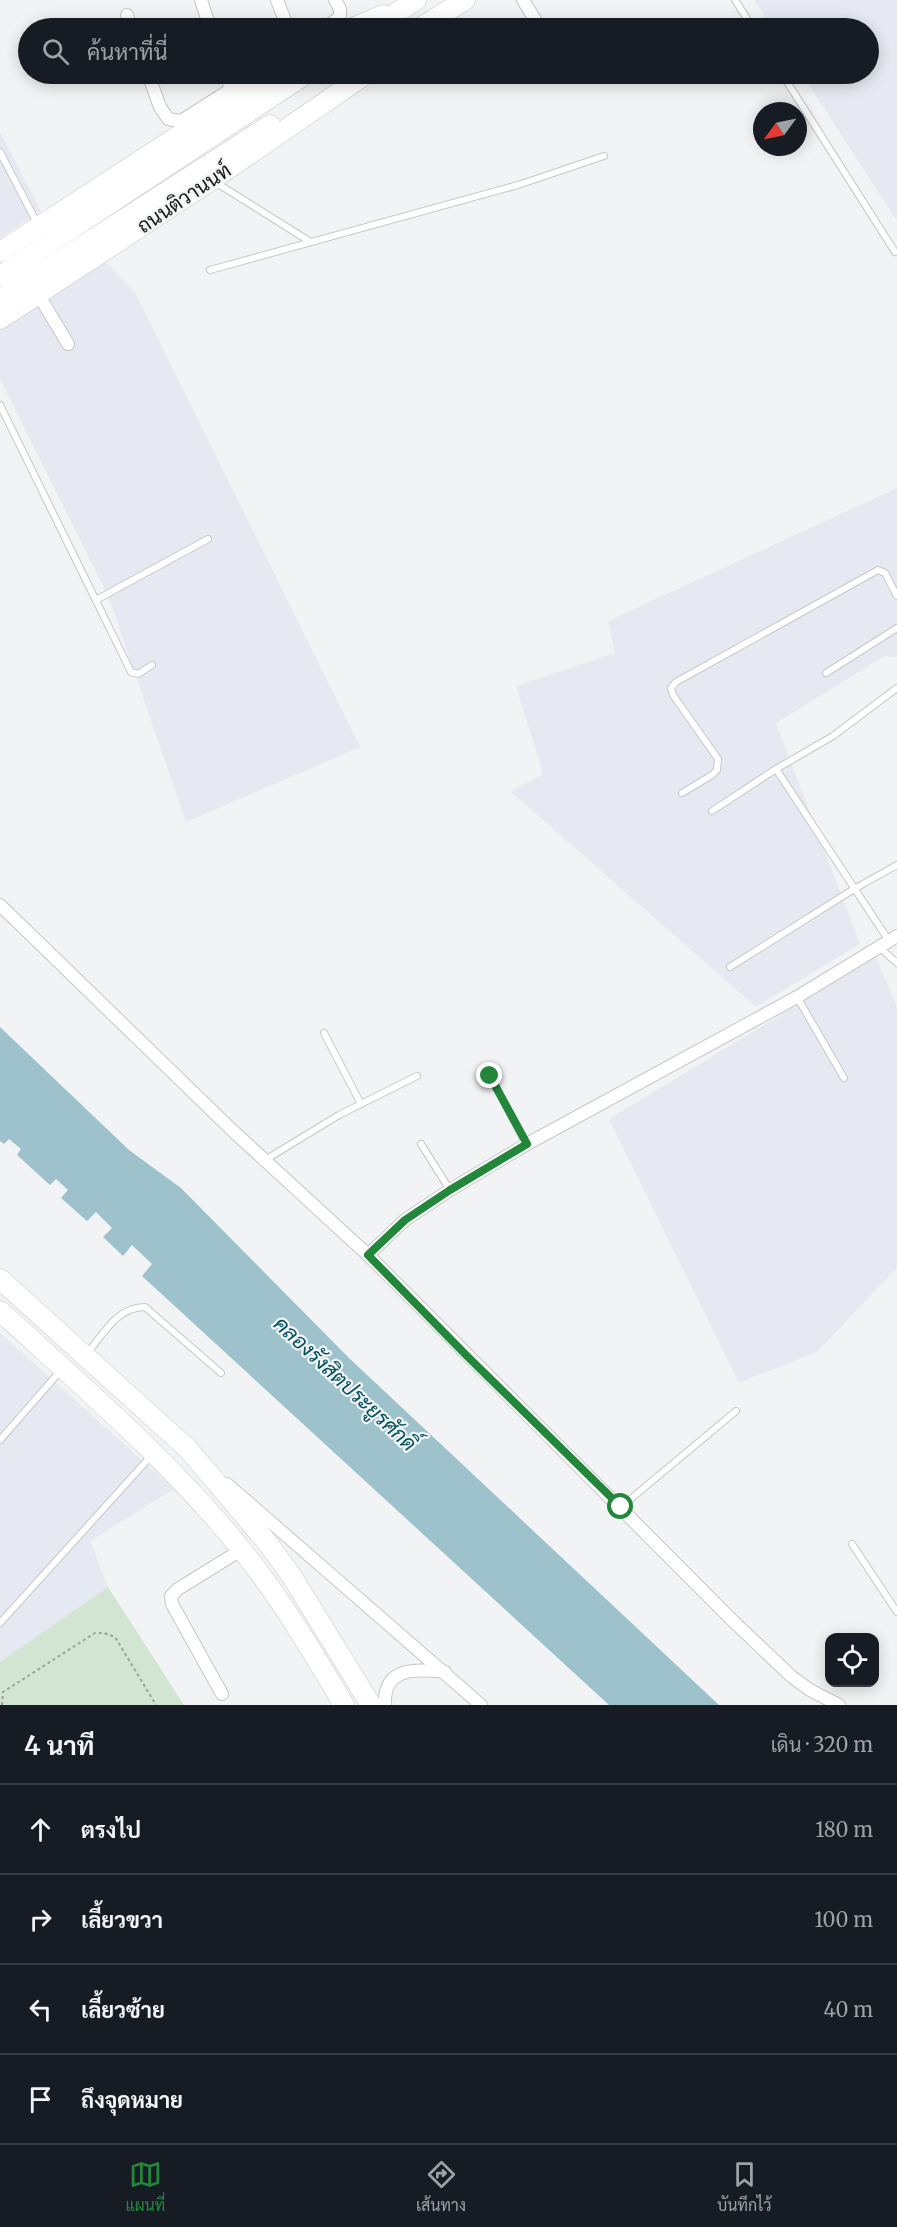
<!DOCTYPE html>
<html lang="th">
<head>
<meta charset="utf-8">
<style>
  body { margin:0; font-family:Merriweather,Sarabun,serif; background:#20242c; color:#f1f3f6 }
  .controls { position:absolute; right:18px; bottom:18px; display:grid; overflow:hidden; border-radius:12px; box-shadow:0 3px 15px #0003 }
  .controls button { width:54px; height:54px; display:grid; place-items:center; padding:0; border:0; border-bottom:2px solid #363941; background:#171b24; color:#f1f3f6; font:30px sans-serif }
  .compass { position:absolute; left:753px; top:102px; width:54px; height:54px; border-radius:50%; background:#171b24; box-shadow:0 3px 15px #0003; rotate:237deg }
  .stop { position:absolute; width:18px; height:18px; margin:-14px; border:4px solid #23873b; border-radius:50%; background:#fff }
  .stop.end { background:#23873b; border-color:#fff; box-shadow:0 2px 6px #0008 }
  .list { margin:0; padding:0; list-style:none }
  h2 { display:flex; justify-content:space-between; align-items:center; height:78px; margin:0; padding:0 24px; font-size:26px }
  h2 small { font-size:20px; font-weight:400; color:#9ea1a6 }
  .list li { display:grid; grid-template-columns:39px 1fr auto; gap:18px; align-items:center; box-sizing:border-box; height:90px; padding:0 24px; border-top:2px solid #363941 }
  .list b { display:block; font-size:22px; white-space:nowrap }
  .list em { font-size:20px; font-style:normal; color:#9ea1a6 }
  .icon { flex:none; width:33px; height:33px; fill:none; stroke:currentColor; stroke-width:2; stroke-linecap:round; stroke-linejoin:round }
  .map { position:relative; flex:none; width:897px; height:1705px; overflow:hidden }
  .search { position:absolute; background:#171b24; box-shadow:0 3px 15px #0003; left:18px; right:18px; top:18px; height:66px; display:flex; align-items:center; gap:15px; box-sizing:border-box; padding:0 21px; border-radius:33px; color:#9ea1a6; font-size:22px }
  .sheet { height:438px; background:#171b24 }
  nav { display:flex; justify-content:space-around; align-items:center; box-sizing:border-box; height:84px; border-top:2px solid #363941; background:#171b24; font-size:16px; color:#9ea1a6 }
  nav a { display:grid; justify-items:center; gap:3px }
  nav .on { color:#23873b }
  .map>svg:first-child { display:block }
</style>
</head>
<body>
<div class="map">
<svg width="897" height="1705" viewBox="0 0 897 1705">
  <rect width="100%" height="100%" fill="#f2f3f4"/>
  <!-- built -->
  <g fill="#e7e9f2">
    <polygon points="754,0 897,0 897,221 802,74 868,74 868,28 773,28"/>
    <polygon points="0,132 41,211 0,238"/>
    <polygon points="104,260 136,294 360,747 186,822 109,598 0,379 0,328"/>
    <polygon points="897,488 897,658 885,656 776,723 860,944 756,1007 511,792 543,774 516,686 615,653 608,621"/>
    <polygon points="876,957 897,1007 897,1268 817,1352 739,1383 609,1119"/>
    <polygon points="0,1333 174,1489 90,1541 108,1587 0,1662"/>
  </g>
  <!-- green -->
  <polygon fill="#d1e5d2" points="108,1587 184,1705 0,1705 0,1662"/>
  <!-- water -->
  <polygon fill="#9dc2cb" points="0,1027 129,1150 181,1188 349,1358 719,1705 609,1705 142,1276 152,1264 132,1245 123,1256 103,1237 112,1228 96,1212 87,1221 61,1198 68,1190 56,1179 50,1185 17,1155 21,1149 9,1139 4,1144 0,1141"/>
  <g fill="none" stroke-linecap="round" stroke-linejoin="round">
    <!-- service casing -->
    <g stroke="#c6c7c8" stroke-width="8">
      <g id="service">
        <polyline points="735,0 753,28"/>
        <polyline points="782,74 895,252"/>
        <polyline points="0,152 38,225"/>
        <polyline points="215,182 309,241"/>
        <polyline points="210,270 518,185 604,156"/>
        <polyline points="0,405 131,672 138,674 152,665"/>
        <polyline points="96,600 208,539"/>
        <polyline points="826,673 897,628"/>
        <polyline points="776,769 889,941"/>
        <polyline points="682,793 712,775 717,770 718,759 673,695 671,688 676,682 878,570 885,573 897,596"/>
        <polyline points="712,811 776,769 833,736 897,688"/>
        <polyline points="879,947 897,963"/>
        <polyline points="730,967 854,889 897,865"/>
        <polyline points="797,997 844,1078"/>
        <polyline points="324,1033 361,1104"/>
        <polyline points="490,1076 526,1144"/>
        <polyline points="421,1144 450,1190"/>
        <polyline points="265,1160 339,1115 417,1076"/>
        <path d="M87,1354C103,1334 117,1307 145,1307L221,1373"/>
        <polyline points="0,1440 62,1369"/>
        <polyline points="621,1507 736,1411"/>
        <polyline points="852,1544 897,1612"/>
        <polyline points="0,1623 151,1456"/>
      </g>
    </g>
    <!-- minor casing -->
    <g stroke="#c6c7c8" stroke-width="14">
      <g id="minor">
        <polyline points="201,0 210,28"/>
        <polyline points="277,0 288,28"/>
        <polyline points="523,0 540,28"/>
        <polyline points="127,15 131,28"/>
        <polyline points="325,28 340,17 340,9 335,0"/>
        <polyline points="148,74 160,107 168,119 181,121 255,74"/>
        <polyline points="226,74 231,89"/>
        <polyline points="38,294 68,344"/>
        <polyline points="0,905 233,1131 368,1255 733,1621 792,1677 810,1690 839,1705"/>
        <polyline points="368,1255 405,1220 450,1190 527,1144 797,997 897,936"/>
        <polyline points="227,1484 481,1705"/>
        <polyline points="222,1694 172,1604 171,1596 178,1589 241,1550"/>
        <path d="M385,1705C383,1666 417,1669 445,1672"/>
      </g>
    </g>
    <!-- primary casing -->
    <g stroke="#c6c7c8" stroke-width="21">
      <g id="primary">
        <polyline points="353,28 383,15"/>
        <polyline points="373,28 416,0"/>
        <polyline points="420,28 465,0"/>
        <polyline points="0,252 273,74"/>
        <polyline points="0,276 306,74"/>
        <polyline points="0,299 270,125"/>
        <polyline points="0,319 212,180 366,74"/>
        <polyline points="0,1279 188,1449 266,1541 291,1575 371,1705"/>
        <path d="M0,1311C83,1387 170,1461 241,1549C280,1597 312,1651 344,1705"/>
      </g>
    </g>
    <!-- path -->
    <polyline stroke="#9fa0a0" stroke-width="2" stroke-dasharray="3 3" stroke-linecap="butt" points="2,1705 3,1692 95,1633 104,1633 115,1637 156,1705"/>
    <!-- service -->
    <use href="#service" stroke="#fff" stroke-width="6"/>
    <!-- minor -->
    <use href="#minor" stroke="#fff" stroke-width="12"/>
    <!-- primary -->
    <use href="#primary" stroke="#fff" stroke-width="20"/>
  </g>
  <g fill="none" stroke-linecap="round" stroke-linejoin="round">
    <!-- route -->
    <polyline stroke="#23873b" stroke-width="8" points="490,1076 527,1144 450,1190 405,1220 368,1255 467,1356 621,1507"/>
  </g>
  <g text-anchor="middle" stroke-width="4.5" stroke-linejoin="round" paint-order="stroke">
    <!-- street labels -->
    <g font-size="20" fill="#141414" stroke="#f2f3f4">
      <text transform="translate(184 198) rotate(-34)" y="7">ถนนติวานนท์</text>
    </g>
    <!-- water labels -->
    <g font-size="21" font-style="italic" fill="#00515f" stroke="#f2f3f4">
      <text transform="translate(345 1384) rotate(43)" y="7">คลองรังสิตประยูรศักดิ์</text>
    </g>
  </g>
</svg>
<div class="controls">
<button><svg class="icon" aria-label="locate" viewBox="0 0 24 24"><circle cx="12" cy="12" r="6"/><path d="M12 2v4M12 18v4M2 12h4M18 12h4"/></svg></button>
</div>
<svg class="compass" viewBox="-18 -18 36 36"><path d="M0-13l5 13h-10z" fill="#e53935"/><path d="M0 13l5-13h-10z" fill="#9ea1a6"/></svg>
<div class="stop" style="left:621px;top:1507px"></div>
<div class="stop end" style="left:490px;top:1076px"></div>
<div class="search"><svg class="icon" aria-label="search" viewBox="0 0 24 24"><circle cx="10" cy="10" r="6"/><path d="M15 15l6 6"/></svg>ค้นหาที่นี่</div>
</div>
<section class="sheet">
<h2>4 นาที<small>เดิน · 320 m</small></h2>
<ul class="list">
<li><svg class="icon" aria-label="ahead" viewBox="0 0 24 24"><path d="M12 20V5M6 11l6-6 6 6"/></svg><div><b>ตรงไป</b></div><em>180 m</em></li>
<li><svg class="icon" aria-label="right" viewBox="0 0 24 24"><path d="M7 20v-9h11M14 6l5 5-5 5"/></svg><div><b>เลี้ยวขวา</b></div><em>100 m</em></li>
<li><svg class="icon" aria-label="left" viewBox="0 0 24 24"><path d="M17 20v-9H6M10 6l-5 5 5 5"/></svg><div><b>เลี้ยวซ้าย</b></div><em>40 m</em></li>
<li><svg class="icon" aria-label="arrive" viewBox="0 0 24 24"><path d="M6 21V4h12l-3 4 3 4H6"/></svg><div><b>ถึงจุดหมาย</b></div></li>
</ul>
</section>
<nav>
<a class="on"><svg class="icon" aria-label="map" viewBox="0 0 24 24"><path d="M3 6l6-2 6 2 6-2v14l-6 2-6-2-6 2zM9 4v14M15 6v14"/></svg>แผนที่</a>
<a><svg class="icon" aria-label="directions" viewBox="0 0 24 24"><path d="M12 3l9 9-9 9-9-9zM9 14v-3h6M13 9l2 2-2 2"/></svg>เส้นทาง</a>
<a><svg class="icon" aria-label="saved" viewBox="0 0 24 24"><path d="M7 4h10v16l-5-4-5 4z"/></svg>บันทึกไว้</a>
</nav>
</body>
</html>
